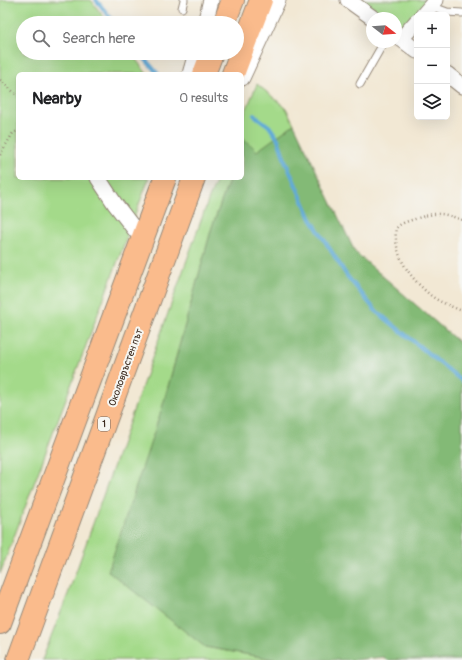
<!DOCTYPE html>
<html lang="en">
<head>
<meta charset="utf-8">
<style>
  body { margin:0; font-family:Pangolin,sans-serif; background:#f2f2f2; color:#202124 }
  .controls { position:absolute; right:12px; top:12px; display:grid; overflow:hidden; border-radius:6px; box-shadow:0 4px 16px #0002 }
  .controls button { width:36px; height:36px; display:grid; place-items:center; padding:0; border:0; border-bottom:1px solid #e0e0e0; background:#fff; color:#202124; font:20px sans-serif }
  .compass { position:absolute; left:366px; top:12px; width:36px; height:36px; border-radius:50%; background:#fff; box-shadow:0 4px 16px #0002; rotate:107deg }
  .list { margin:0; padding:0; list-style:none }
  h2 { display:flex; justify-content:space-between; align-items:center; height:52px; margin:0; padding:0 16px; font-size:17px }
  h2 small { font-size:13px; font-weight:400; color:#757577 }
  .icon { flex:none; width:22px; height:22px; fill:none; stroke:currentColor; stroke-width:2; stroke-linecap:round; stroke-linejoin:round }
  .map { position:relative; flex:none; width:462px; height:660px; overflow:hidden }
  .search { position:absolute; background:#fff; box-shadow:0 4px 16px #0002; left:16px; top:16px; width:228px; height:44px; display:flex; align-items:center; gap:10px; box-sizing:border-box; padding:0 14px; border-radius:22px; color:#757577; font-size:15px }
  .panel { position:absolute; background:#fff; box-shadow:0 4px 16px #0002; left:16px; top:72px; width:228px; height:108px; border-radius:6px }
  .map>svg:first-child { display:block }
</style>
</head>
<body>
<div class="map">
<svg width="462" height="660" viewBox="0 0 462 660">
  <rect width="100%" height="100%" fill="#f6f6f2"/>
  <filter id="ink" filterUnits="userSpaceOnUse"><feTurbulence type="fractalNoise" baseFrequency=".025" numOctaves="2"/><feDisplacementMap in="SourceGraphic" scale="8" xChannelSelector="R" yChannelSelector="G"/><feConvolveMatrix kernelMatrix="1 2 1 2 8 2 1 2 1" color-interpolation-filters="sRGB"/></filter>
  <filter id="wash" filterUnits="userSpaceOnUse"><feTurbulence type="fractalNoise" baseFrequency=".012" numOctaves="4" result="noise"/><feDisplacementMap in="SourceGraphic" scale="16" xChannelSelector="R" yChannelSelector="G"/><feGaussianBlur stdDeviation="0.9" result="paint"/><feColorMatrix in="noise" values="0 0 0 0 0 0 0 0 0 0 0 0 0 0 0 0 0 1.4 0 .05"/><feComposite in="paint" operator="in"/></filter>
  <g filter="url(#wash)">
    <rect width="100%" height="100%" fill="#f2e8d4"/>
    <!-- green -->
    <g fill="#a4da8a" stroke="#708254">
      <polygon points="0,0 91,0 108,23 23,23 23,53 131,53 147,74 18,74 18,178 149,178 0,574"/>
      <polygon points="358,0 431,0 402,29 396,25 396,18 386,18"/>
      <polygon points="257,84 286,108 294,124 257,152 244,139 242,146 242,120"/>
      <polygon points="218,178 230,178 212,227 163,405 205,647 279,660 42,660 68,594 209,198"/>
    </g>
    <!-- forest -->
    <polygon fill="#83ba76" stroke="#5f724a" points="294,124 355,252 462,345 462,660 386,660 384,657 353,660 279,660 205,647 108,571 163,405 212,227 230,178 242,178 242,146 245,139 257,151"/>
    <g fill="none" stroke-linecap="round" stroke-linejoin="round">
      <!-- stream -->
      <g stroke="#61aad8" stroke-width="4">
        <polyline points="96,0 115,23"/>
        <polyline points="140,53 158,74"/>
        <polyline points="254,115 269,126 278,139 286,163 311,219 347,276 375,310 462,381"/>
      </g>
    </g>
  </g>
  <g filter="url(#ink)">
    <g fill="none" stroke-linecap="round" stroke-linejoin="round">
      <!-- service casing -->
      <g stroke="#968979" stroke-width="9">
        <g id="service">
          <polyline points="431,6 447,12 462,13"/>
          <polyline points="182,8 184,0"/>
          <polyline points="360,84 384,42"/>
        </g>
      </g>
      <!-- minor casing -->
      <g stroke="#968979" stroke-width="17">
        <g id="minor">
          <polyline points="348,0 373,18"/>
          <polyline points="423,15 436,0"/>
          <polyline points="205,23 211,0"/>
          <polyline points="396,35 417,51"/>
          <polyline points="401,39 417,21"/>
          <polyline points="190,74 196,53"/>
          <polyline points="447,74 462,86"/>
          <polyline points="242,78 278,0"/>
          <polyline points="98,178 115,204 142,239"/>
        </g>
      </g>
      <!-- trunk casing -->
      <g stroke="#968979" stroke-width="24">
        <g id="trunk">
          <polyline points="224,23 233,0"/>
          <polyline points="204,74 212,53"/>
          <polyline points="233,74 261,0"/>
          <polyline points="0,623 165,178"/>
          <polyline points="18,660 194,178"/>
        </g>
      </g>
      <!-- path -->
      <g stroke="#968979" stroke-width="2.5" stroke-dasharray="1 3" stroke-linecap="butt">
        <polyline points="0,80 18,96"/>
        <polyline points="0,155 13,133 18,131"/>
        <path d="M462,220C441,212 436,212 415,219C409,221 399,223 396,229C395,232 396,237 396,241C399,263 413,280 429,294C438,302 451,306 462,311"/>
      </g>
      <!-- service -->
      <use href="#service" stroke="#fff" stroke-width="7"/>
      <!-- minor -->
      <use href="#minor" stroke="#fff" stroke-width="15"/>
      <!-- trunk -->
      <use href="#trunk" stroke="#fabb8c" stroke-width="22"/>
    </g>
  </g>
  <g text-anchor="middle" stroke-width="4" stroke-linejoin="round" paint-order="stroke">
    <!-- shield labels -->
    <rect fill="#f6f6f2" stroke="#73675e" stroke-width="1" x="98" y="417" width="12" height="14" rx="3"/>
    <g font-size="9" font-weight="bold" fill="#3b2a1e">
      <text x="104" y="427">1</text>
    </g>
    <!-- street labels -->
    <g font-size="10" fill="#3b2a1e" stroke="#f6f6f2">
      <text transform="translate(125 367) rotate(-70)" y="4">Околовръстен път</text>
    </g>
  </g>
</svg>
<div class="controls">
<button>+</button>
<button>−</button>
<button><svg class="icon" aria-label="layers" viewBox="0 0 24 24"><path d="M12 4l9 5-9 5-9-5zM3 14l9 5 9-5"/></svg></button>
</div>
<svg class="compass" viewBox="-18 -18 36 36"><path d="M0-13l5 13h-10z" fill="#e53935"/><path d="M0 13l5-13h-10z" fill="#757577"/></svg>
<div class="search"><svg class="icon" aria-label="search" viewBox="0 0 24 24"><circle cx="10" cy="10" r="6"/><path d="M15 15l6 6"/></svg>Search here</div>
<section class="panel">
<h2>Nearby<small>0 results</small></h2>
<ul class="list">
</ul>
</section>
</div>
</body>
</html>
